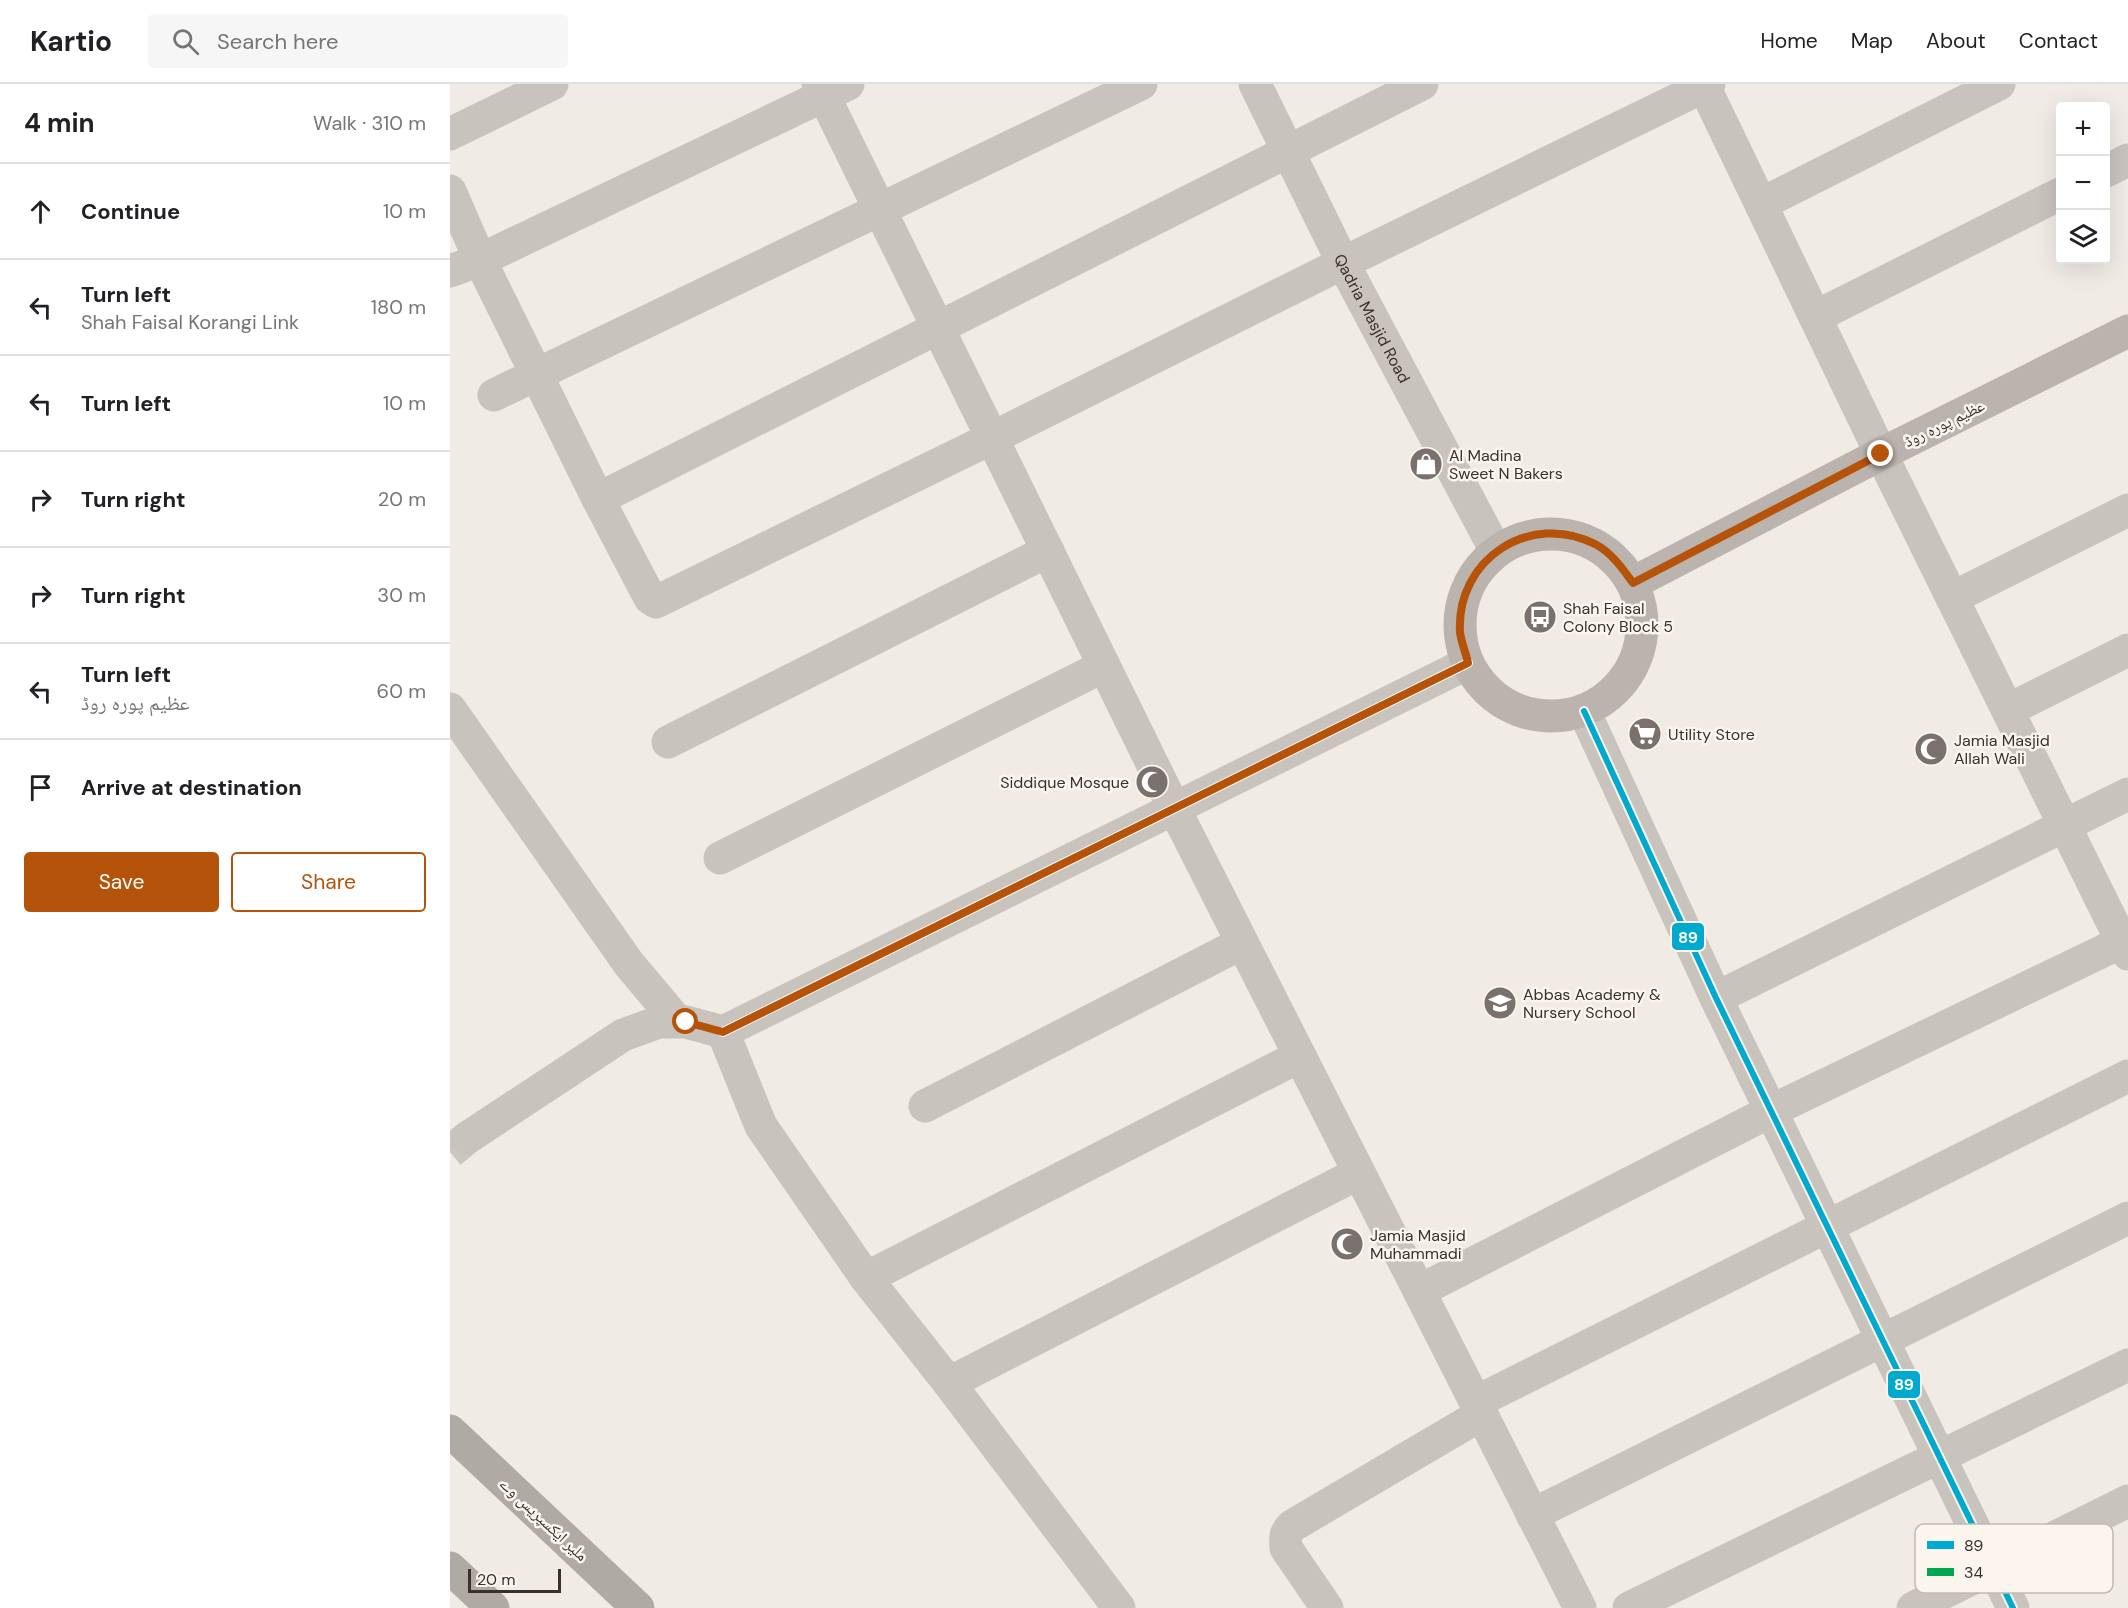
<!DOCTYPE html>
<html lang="en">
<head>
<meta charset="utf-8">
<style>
  body { margin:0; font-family:"DM Sans","Noto Naskh Arabic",sans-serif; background:#f6f6f6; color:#202124 }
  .controls { position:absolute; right:18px; top:18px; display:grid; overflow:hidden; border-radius:6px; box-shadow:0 6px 24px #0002 }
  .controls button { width:54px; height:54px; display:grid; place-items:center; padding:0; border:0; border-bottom:2px solid #e0e0e0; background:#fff; color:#202124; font:30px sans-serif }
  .scale { position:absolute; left:18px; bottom:15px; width:93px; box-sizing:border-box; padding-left:6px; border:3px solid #3b302b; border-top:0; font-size:16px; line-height:21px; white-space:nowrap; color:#3b302b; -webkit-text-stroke:4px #fbf5ee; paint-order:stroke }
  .stop { position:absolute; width:18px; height:18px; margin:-14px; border:4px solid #b45309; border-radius:50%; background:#fff }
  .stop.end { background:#b45309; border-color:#fff; box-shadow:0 2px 6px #0008 }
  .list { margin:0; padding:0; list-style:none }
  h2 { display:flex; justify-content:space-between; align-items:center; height:78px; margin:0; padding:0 24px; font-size:26px }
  h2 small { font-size:20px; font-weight:400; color:#757577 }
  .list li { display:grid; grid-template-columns:39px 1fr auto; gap:18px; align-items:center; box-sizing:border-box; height:96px; padding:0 24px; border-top:2px solid #e0e0e0 }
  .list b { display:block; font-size:22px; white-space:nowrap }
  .list p { margin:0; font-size:20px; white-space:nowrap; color:#757577 }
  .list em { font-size:20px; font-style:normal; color:#757577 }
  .actions { display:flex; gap:12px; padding:18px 24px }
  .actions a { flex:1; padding:14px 0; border:2px solid #b45309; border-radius:6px; text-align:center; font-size:21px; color:#b45309 }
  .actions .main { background:#b45309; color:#fff }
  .icon { flex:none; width:33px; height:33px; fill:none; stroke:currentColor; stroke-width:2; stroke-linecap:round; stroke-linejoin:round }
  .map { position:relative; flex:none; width:1678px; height:1524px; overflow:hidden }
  header { display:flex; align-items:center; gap:36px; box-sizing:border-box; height:84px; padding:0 30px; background:#fff; border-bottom:2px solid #e0e0e0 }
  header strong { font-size:28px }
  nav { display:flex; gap:33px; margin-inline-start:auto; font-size:21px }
  .search { width:420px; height:54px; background:#f6f6f6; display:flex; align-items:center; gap:15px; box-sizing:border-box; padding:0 21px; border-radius:6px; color:#757577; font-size:22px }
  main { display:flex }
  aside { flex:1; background:#fff }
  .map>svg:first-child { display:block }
</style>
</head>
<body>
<header>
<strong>Kartio</strong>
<div class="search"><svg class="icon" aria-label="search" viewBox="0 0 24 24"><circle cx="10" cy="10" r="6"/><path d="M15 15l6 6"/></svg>Search here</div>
<nav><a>Home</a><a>Map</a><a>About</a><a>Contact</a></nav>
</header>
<main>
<aside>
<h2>4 min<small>Walk · 310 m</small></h2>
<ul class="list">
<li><svg class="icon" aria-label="ahead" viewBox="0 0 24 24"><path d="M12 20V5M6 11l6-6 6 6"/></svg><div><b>Continue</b></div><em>10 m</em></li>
<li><svg class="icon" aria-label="left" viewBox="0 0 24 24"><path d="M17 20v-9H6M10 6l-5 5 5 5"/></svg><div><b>Turn left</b><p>Shah Faisal Korangi Link</p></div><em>180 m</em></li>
<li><svg class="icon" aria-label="left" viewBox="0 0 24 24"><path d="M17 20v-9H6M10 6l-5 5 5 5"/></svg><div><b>Turn left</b></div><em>10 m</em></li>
<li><svg class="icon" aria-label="right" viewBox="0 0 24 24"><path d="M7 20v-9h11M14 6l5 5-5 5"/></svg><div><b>Turn right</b></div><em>20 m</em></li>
<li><svg class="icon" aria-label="right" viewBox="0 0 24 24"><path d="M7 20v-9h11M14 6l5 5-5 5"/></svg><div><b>Turn right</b></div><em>30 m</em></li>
<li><svg class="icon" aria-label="left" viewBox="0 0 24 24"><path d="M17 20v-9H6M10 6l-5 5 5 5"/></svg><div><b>Turn left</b><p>عظیم پورہ روڈ</p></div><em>60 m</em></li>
<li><svg class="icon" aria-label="arrive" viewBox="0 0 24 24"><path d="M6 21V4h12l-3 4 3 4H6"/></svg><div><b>Arrive at destination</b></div></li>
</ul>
<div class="actions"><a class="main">Save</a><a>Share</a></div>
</aside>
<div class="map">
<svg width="1678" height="1524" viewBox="0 0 1678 1524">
  <rect width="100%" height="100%" fill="#f0ebe5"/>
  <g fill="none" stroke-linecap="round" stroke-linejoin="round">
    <!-- minor-tunnel -->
    <polyline stroke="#ccc6c0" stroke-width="33" stroke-dasharray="33 16" stroke-linecap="butt" points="0,1068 17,1054"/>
    <!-- minor -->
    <g stroke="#c9c3be" stroke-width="33">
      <polyline points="368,0 724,724 1130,1524"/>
      <path id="s1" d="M805,0L893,179L1046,467"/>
      <polyline points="1253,0 1431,370 1678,870"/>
      <polyline points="0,50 102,0"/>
      <polyline points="1656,87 1678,76"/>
      <polyline points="0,107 30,176 148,415 200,514 206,518 542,354 893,179 1259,0"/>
      <polyline points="1311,120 1549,0"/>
      <polyline points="0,187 30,176 398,0"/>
      <polyline points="1365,233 1610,110"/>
      <polyline points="44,311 691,0"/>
      <polyline points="148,415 972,0"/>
      <polyline points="1502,514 1678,426"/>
      <polyline points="0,625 179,880 227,937"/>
      <polyline points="1558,626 1678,566"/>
      <polyline points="1134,627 1266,914 1563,1524"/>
      <polyline points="218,658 598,467"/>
      <polyline points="270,774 654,582"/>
      <polyline points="1266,914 1678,710"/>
      <polyline points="475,1022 792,859"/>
      <polyline points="17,1054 173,951 209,938 236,938 273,948"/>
      <polyline points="416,1194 850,972"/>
      <polyline points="969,1207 1321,1027 1678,855"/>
      <polyline points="499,1299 909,1089"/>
      <polyline points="1026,1318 1678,992"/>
      <polyline points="1082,1431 1678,1134"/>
      <path d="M877,1524L836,1464C835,1454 835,1449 842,1442L1032,1330"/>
      <polyline points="1179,1524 1678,1281"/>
      <polyline points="1463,1524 1678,1417"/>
    </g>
    <!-- tertiary -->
    <polyline stroke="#c9c3be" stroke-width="33" points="669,1524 499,1299 416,1194 311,1042 273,948 1018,579"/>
    <!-- secondary -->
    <g stroke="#bab3ae" stroke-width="33">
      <circle cx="1101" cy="541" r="91"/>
      <polyline points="1183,499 1431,370 1678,247"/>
    </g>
    <!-- motorway -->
    <g stroke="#afaaa4" stroke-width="33">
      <polyline points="0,1347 188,1524"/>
      <polyline points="0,1484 43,1524"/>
    </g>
    <!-- bus-1 casing -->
    <g stroke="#fbf5ee" stroke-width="10">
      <polyline id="bus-1" points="1134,627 1266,914 1563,1524"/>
    </g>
    <!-- bus-2 casing -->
    <g stroke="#fbf5ee" stroke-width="10">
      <polyline id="bus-2" points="273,948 1018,579"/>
    </g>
    <!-- bus-1 -->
    <use href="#bus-1" stroke="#00a9ce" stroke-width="6"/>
    <!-- bus-2 -->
    <use href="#bus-2" stroke="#00a651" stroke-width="6"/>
  </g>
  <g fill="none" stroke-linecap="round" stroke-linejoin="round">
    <!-- route -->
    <path stroke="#b45309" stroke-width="8" d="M236,938L273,948L1018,579C1016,569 1011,558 1010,548C1006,475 1080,427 1145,460C1162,469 1172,484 1183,499L1431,370"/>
  </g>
  <!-- icons -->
  <defs>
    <g id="shop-disc" transform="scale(1.725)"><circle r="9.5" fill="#7a716c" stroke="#fbf5ee"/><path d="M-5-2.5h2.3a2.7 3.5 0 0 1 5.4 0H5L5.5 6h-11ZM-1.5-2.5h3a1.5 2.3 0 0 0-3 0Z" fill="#fff"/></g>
    <g id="bus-disc" transform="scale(1.725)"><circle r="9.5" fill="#7a716c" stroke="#fbf5ee"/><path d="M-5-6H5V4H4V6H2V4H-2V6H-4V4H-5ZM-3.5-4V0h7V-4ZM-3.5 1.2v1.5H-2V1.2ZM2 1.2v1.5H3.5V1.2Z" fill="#fff"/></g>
    <g id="supermarket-disc" transform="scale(1.725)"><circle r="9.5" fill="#7a716c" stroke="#fbf5ee"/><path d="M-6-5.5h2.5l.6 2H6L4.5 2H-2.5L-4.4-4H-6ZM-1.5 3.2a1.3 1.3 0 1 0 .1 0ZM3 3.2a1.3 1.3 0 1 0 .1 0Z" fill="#fff"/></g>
    <g id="mosque-disc" transform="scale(1.725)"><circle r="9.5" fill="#7a716c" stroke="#fbf5ee"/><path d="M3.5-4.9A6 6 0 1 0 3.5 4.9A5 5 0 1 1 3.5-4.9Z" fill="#fff"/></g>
    <g id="school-disc" transform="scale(1.725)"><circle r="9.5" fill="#7a716c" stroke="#fbf5ee"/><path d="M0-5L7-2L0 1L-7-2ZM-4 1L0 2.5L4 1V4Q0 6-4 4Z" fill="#fff"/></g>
  </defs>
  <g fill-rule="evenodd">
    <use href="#shop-disc" x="976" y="380"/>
    <use href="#bus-disc" x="1090" y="533"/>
    <use href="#supermarket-disc" x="1195" y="650"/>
    <use href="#mosque-disc" x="1481" y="665"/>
    <use href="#mosque-disc" x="702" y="698"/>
    <use href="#school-disc" x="1050" y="919"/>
    <use href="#mosque-disc" x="897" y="1160"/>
  </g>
  <g text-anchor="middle" stroke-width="5" stroke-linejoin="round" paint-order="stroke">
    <!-- street labels -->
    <g font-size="16" fill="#3b302b" stroke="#fbf5ee">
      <text dy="6" stroke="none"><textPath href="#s1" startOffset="262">Qadria Masjid Road</textPath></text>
      <text transform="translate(1494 339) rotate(-26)" y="6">عظیم پورہ روڈ</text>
      <text transform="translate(94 1435) rotate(43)" y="6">ملیر ایکسپریس وے</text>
    </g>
    <!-- poi labels -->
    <g font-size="16" fill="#3b302b" stroke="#fbf5ee" text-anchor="start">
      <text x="999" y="377">Al Madina<tspan x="999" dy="18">Sweet N Bakers</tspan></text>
      <text x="1113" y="530">Shah Faisal<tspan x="1113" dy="18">Colony Block 5</tspan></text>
      <text x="1218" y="656">Utility Store</text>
      <text x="1504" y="662">Jamia Masjid<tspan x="1504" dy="18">Allah Wali</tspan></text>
      <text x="679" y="704" text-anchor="end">Siddique Mosque</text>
      <text x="1073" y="916">Abbas Academy &amp;<tspan x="1073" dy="18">Nursery School</tspan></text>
      <text x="920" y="1157">Jamia Masjid<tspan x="920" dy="18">Muhammadi</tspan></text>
    </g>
  </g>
  <!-- legend -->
  <rect x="1465" y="1440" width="198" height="69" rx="9" fill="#fbf5ee" stroke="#c1bab4" stroke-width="1.5"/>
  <rect x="1477" y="1457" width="27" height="8" fill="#00a9ce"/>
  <rect x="1477" y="1484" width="27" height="8" fill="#00a651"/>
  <g font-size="16" fill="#3b302b">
    <text x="1514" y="1467">89</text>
    <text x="1514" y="1494">34</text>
  </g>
  <g stroke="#fbf5ee" stroke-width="2">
    <rect x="1221" y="838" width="34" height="29" rx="6" fill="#00a9ce"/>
    <rect x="1437" y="1286" width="34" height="29" rx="6" fill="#00a9ce"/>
  </g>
  <g font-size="16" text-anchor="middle" font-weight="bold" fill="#fff">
    <text x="1238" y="859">89</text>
    <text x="1454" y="1306">89</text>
  </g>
</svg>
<div class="controls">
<button>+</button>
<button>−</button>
<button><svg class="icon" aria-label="layers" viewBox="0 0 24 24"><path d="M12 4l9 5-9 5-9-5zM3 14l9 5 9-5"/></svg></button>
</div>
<div class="scale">20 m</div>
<div class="stop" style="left:236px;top:938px"></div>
<div class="stop end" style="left:1431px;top:370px"></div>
</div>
</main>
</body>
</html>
